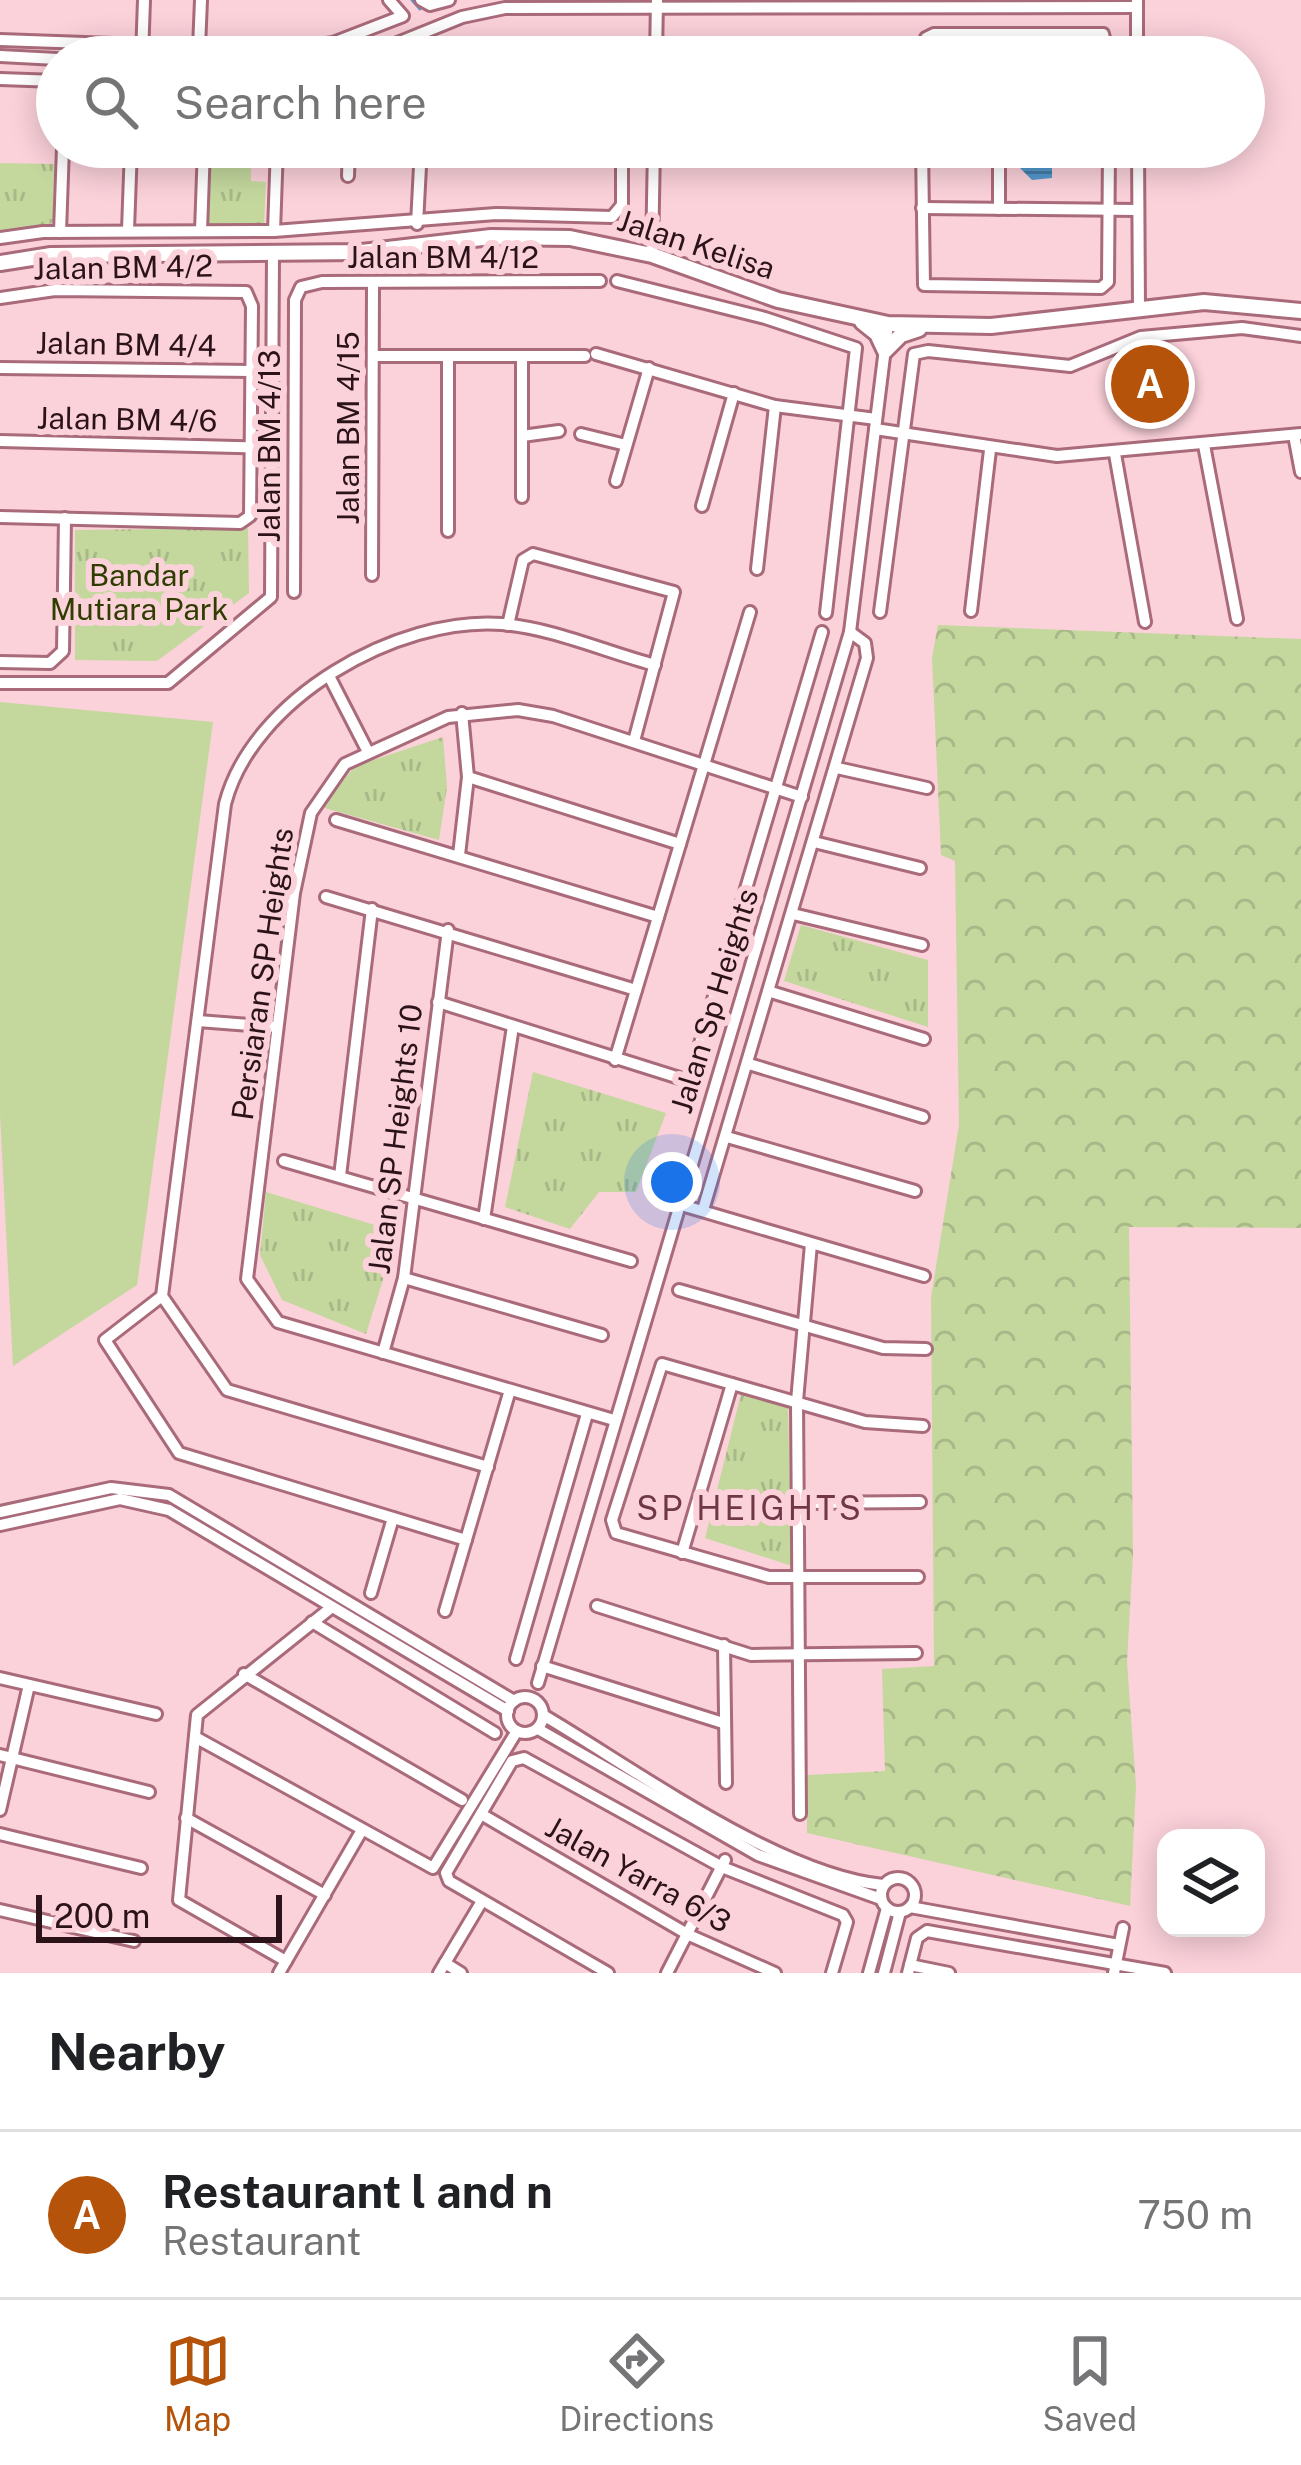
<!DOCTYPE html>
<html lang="en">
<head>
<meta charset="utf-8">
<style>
  body { margin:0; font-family:"Public Sans",sans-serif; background:#f6f6f6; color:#202124 }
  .controls { position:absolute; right:36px; bottom:36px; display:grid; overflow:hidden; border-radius:24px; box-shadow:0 6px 30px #0003 }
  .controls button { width:108px; height:108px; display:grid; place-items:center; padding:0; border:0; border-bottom:3px solid #e0e0e0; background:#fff; color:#202124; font:60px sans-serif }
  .scale { position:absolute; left:36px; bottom:30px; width:246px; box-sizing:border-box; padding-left:12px; border:6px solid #2c131a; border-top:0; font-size:33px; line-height:42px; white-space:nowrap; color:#2c131a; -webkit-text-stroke:9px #fbd1da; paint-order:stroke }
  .you { position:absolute; left:672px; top:1182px; width:42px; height:42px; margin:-30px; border:9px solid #fff; border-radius:50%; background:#1a73e8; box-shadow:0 0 0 18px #1a73e833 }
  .badge { display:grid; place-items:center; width:78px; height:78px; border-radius:50%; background:#b45309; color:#fff; font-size:39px; font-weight:700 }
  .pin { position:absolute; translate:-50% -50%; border:6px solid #fff; box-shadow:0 3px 12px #0006 }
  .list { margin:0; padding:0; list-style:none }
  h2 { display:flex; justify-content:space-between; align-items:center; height:156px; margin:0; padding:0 48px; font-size:51px }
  h2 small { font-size:39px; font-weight:400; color:#757577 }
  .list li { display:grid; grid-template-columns:78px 1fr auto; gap:36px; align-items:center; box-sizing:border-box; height:168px; padding:0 48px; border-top:3px solid #e0e0e0 }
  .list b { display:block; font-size:45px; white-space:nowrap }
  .list p { margin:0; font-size:39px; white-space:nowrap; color:#757577 }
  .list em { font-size:39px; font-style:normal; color:#757577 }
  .icon { flex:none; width:66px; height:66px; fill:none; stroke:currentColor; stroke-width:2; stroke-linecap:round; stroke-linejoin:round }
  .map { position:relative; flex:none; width:1301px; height:1973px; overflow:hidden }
  .search { position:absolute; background:#fff; box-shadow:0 6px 30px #0003; left:36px; right:36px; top:36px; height:132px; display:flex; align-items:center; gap:30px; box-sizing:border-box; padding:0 42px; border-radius:66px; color:#757577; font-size:45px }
  .sheet { height:324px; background:#fff }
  nav { display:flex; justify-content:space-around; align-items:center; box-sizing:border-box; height:168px; border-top:3px solid #e0e0e0; background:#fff; font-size:33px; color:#757577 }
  nav a { display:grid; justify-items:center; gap:6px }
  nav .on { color:#b45309 }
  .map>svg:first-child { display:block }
</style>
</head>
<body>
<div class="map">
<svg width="1301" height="1973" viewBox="0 0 1301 1973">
  <defs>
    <pattern id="forest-crowns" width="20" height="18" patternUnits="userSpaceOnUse" patternTransform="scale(3)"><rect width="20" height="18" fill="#c4d89e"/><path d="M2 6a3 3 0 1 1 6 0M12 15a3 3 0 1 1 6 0" fill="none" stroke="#a9b888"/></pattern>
    <pattern id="park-tufts" width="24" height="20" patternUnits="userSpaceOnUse" patternTransform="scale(3)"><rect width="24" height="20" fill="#c4d89e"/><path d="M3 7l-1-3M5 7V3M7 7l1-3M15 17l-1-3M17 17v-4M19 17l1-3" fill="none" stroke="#a9b888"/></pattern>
    <pattern id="water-rules" width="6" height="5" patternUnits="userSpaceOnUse" patternTransform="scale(3)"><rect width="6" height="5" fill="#5399ce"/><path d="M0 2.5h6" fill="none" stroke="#457ca6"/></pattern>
  </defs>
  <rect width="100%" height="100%" fill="#fbd1da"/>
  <!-- green -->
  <polygon fill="#c4d89e" points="0,702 213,722 137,1285 13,1366 0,1115"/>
  <!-- forest -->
  <polygon fill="url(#forest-crowns)" points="938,625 1301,639 1301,1228 1129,1227 1133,1553 1127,1662 1136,1786 1130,1906 807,1833 807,1775 885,1771 882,1669 934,1666 931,1297 959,1125 955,861 941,855 932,658"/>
  <!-- park -->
  <g fill="url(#park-tufts)">
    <polygon points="207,159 251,160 251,181 266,182 264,225 205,225"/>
    <polygon points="0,163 54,164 53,222 45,228 0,231"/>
    <polygon points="248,528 249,593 157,661 75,660 75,530"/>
    <polygon points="443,737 447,787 439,840 321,807 355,766"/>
    <polygon points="801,925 928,960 928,1027 784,981"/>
    <polygon points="533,1072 666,1113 636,1192 599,1192 570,1229 505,1207"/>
    <polygon points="266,1192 398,1232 366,1334 282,1300 260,1255"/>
    <polygon points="741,1394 788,1408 792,1566 705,1538"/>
  </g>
  <!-- water -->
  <polygon fill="url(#water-rules)" points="1022,147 1091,147 1083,158 1052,168 1052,178 1032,180 1020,168"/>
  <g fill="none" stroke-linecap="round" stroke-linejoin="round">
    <!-- stream -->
    <polyline stroke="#5399ce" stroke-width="3" points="412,0 420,9"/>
    <!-- minor casing -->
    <g stroke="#a96a7a" stroke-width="16">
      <g id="minor">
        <polyline points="421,0 430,5 449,0"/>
        <polyline points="1137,0 1137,57"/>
        <polyline points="0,40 288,50 333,43 403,16 389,0"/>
        <polyline points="199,48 201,0"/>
        <polyline points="0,56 57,59"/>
        <polyline points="142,57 144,0"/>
        <polyline points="363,57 462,17 505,8 1137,7"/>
        <polyline points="415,57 440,46"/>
        <polyline points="656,57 657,0"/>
        <polyline points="923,57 926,38 934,34 1103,34 1109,57"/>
        <polyline points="0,79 57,81"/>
        <polyline points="922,147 924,285 1101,288 1108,282 1109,147"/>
        <polyline points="1138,147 1139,309"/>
        <polyline points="348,176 349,147"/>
        <polyline points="922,208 1138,210"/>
        <polyline points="999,209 999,147"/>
        <polyline points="417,224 421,147"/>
        <polyline points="128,230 131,147"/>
        <polyline points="201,231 204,147"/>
        <polyline points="274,231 277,147"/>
        <polyline points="60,232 63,147"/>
        <polyline points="0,238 43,232 274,231 496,214 612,217 622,205 622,147 610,147"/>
        <polyline points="652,255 654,147"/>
        <polyline points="617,281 765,318 856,348 826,613"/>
        <polyline points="0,298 55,290 246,292 252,306 250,516 240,523 0,517"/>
        <polyline points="596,354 775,406 876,419"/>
        <polyline points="373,356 585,356"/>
        <polyline points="448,356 448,531"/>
        <polyline points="522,356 522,497"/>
        <polyline points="0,368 252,371"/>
        <polyline points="875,429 1057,456 1301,434"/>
        <polyline points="581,434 626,445"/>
        <polyline points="1294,435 1301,472"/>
        <polyline points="522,436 559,431"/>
        <polyline points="0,441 274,448"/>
        <polyline points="1204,445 1237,619"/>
        <polyline points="1115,454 1145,622"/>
        <polyline points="616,481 649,368"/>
        <polyline points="702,506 734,393"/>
        <polyline points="757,569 775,406"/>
        <polyline points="372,575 373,282"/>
        <polyline points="294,592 295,300 301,287 322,282 600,281"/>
        <polyline points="971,611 990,450"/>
        <polyline points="880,612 914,354 928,351 1070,366 1141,337 1242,328 1301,336"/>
        <polyline points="508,625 523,560 533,554 674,592 634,741"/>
        <polyline points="0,662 50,663 63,651 65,518"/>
        <polyline points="329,676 367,750"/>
        <polyline points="0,683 168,683 271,597 273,254"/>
        <polyline points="837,768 927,788"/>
        <polyline points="468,777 680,844"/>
        <polyline points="336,820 658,917"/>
        <polyline points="814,842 920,868"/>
        <polyline points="459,855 468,777 462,713"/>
        <polyline points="326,897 636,990"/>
        <polyline points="793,914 922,945"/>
        <polyline points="771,992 924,1039"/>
        <polyline points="438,1002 689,1081 822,632"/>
        <polyline points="198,1021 277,1027"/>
        <polyline points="615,1060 750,612"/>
        <polyline points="749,1064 923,1117"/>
        <polyline points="727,1137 915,1191"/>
        <polyline points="284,1161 631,1261"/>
        <polyline points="340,1176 372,909"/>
        <polyline points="678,1204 924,1276"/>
        <polyline points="703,1210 867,658 865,643 850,632"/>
        <polyline points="484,1219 513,1026"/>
        <polyline points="404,1278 602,1335"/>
        <polyline points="679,1290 883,1348 926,1349"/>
        <polyline points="162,1296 105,1340 179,1453 466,1540"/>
        <polyline points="383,1353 404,1278 448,930"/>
        <polyline points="614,1420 278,1322 247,1279 294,893 311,813 345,764 448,717 518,710 553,716 802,797"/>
        <path d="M488,1467L227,1390L162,1296L225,804C252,699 397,616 502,624C552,628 606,652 655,665"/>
        <polyline points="799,1503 920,1502"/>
        <polyline points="0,1512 111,1488 169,1495 514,1701"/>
        <polyline points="0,1525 120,1499 169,1510 508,1711"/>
        <polyline points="682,1553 732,1384"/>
        <polyline points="918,1577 769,1577 616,1533 612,1520 662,1364 865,1422 923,1426"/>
        <polyline points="371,1593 393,1518"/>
        <polyline points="597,1606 751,1655 916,1653"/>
        <polyline points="445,1611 510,1390"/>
        <polyline points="312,1622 495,1733"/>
        <polyline points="724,1645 726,1783"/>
        <polyline points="516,1659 587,1414"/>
        <polyline points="542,1666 723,1723"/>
        <polyline points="244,1674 462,1800"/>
        <polyline points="0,1678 156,1714"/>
        <polyline points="538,1683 850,632 888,324"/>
        <circle cx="525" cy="1715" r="18"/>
        <path d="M543,1715C635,1769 779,1875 883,1885"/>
        <polyline points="538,1729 758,1855 881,1899"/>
        <polyline points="195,1737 433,1868 517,1731"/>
        <polyline points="0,1755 149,1792"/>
        <polyline points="0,1810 29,1685"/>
        <polyline points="481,1814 689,1935 775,1973"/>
        <polyline points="800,1814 797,1401 811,1244"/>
        <polyline points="186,1818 325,1895"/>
        <polyline points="0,1834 141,1868"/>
        <circle cx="898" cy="1895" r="17"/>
        <polyline points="910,1907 1119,1945"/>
        <polyline points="0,1910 134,1941"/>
        <polyline points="286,1961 179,1900 197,1715 332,1607"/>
        <polyline points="445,1963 461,1973"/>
        <polyline points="910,1965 949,1973"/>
        <polyline points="279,1973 362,1830"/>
        <polyline points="439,1973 482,1901"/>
        <polyline points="608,1973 449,1881 446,1873 512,1761 524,1758 722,1867 843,1915 847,1922 832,1973"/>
        <polyline points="667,1973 725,1860"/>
        <polyline points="869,1973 887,1908"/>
        <polyline points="884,1973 900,1912"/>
        <polyline points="908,1973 917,1938 927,1931 1165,1973"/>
        <polyline points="1114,1973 1123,1928"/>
      </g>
    </g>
    <!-- major casing -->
    <g stroke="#a96a7a" stroke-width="20">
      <g id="major">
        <polyline points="0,263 51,255 362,252 491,237 570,238 652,255 778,300 888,324 991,326 1204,302 1301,311"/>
        <polyline points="862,322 877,334 885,351 901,335 919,329"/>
      </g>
    </g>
    <!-- minor -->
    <use href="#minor" stroke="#fff" stroke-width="10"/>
    <!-- major -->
    <use href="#major" stroke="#fff" stroke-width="14"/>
  </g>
  <g text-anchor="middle" stroke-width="12" stroke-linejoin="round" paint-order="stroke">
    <!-- street labels -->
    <g font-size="30" fill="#2c131a" stroke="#fbd1da">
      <text transform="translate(696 245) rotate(18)" y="10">Jalan Kelisa</text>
      <text x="443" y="268">Jalan BM 4/12</text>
      <text transform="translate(123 268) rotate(-1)" y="10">Jalan BM 4/2</text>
      <text transform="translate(126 345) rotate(1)" y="10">Jalan BM 4/4</text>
      <text transform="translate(127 420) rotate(1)" y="10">Jalan BM 4/6</text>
      <text transform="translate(349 428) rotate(-90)" y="10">Jalan BM 4/15</text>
      <text transform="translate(270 446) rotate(-90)" y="10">Jalan BM 4/13</text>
      <text transform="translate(263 974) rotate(-82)" y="10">Persiaran SP Heights</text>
      <text transform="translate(715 1001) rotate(-73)" y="10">Jalan Sp Heights</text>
      <text transform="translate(396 1139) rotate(-83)" y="10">Jalan SP Heights 10</text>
      <text transform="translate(638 1875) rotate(29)" y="10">Jalan Yarra 6/3</text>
    </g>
    <!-- park labels -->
    <g font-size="30" fill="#2f3d01" stroke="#fbd1da">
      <text x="139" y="586">Bandar<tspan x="139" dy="34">Mutiara Park</tspan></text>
    </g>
    <!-- neighbourhood labels -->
    <g font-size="33" letter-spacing="3" fill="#703747" stroke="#fbd1da">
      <text x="750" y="1520">SP HEIGHTS</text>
    </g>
  </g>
</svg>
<div class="controls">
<button><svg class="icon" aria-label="layers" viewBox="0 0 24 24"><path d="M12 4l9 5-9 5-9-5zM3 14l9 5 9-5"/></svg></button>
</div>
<div class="scale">200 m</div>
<div class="you"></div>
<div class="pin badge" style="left:1150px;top:384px">A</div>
<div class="search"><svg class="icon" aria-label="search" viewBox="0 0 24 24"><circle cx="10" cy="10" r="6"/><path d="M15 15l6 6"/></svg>Search here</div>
</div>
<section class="sheet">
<h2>Nearby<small></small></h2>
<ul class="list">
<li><span class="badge">A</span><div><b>Restaurant l and n</b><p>Restaurant</p></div><em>750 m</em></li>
</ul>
</section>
<nav>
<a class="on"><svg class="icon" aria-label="map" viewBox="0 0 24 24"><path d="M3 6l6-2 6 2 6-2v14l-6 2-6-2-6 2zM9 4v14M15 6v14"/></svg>Map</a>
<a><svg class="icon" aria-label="directions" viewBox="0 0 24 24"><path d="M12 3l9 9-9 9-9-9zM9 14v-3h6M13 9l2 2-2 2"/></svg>Directions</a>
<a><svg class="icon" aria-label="saved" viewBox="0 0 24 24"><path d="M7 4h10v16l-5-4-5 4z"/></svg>Saved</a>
</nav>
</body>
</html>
